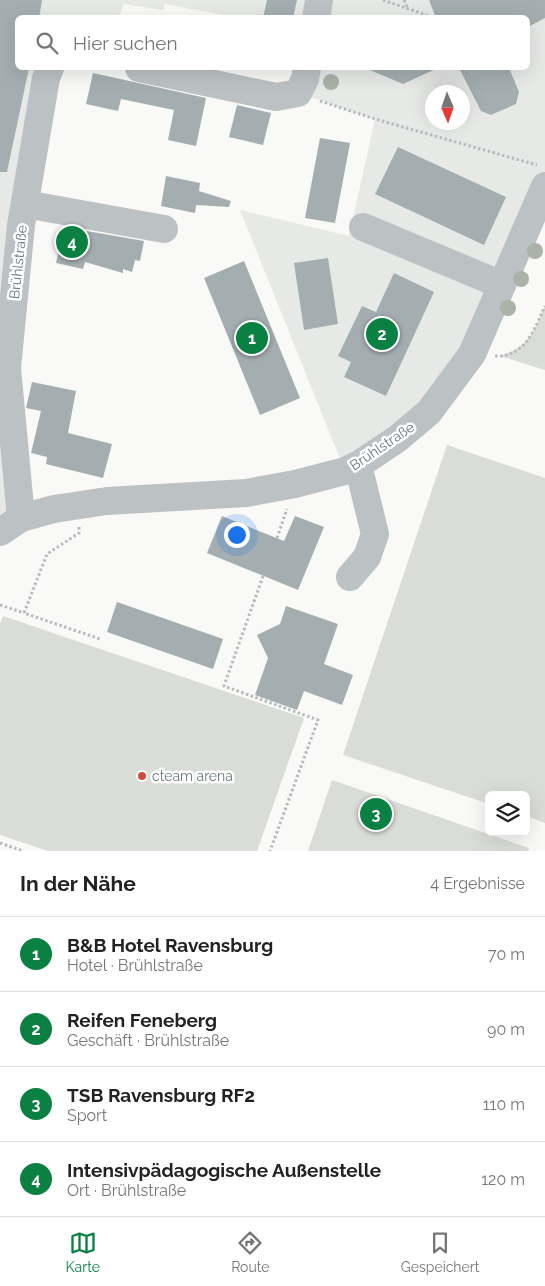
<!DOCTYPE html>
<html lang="de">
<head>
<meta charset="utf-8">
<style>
  body { margin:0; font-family:Raleway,sans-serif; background:#f2f2f2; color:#222 }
  .controls { position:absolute; right:15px; bottom:15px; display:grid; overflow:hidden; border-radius:8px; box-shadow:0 5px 20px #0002 }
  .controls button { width:45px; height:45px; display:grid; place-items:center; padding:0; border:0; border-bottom:1px solid #e0e0e0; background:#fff; color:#222; font:25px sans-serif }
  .compass { position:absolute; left:425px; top:85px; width:45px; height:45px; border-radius:50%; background:#fff; box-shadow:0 5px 20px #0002; rotate:178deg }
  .you { position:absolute; left:236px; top:534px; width:18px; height:18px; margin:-12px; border:4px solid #fff; border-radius:50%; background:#1a73e8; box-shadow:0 0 0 8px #1a73e833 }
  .badge { display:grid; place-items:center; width:32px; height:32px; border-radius:50%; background:#0b8043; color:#fff; font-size:16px; font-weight:700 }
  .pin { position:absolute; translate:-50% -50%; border:2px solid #fff; box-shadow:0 1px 5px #0006 }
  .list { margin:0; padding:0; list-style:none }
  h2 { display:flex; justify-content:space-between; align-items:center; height:65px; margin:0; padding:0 20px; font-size:21px }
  h2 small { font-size:16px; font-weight:400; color:#767676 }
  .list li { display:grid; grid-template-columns:32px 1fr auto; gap:15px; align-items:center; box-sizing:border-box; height:75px; padding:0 20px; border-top:1px solid #e0e0e0 }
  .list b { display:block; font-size:19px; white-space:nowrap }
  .list p { margin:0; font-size:16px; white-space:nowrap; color:#767676 }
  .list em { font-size:16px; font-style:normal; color:#767676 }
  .icon { flex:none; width:28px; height:28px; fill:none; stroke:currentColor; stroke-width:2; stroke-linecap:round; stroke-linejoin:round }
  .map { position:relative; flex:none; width:545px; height:851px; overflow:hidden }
  .search { position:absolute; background:#fff; box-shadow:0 5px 20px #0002; left:15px; right:15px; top:15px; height:55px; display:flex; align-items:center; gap:12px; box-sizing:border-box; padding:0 18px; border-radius:8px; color:#767676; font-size:19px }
  .sheet { height:365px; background:#fff }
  nav { display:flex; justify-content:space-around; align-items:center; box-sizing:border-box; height:70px; border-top:1px solid #e0e0e0; background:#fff; font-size:14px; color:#767676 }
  nav a { display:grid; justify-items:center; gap:2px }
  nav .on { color:#0b8043 }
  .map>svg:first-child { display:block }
</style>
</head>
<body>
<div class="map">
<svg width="545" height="851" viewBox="0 0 545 851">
  <rect width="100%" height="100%" fill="#f9f9f7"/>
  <!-- built -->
  <path fill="#e7e9e7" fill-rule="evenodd" d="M0,0H545V186L472,354L345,471L240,210L349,236L375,119L298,93L307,68H528V18H239L165,4L163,10L124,4L118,17L18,18V68H50L17,261L21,518L0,532ZM432,92H462V122H432Z"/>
  <!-- green -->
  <g fill="#daddd7">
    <path d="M545,306V370L500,356C531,345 532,334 545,306Z"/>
    <polygon points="447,445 545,478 545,823 526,816 526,795 489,795 489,804 343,755"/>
    <polygon points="3,616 304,718 257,851 48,851 0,835 0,624"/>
    <polygon points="332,780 529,848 528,851 308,851"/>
  </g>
  <!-- building -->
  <g fill="#a4aeb1">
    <polygon points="0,0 42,0 39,18 18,18 18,68 29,68 7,172 0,172"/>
    <polygon points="267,0 297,0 293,18 263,18"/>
    <polygon points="429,0 545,0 545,18 528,27 528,18 436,18"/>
    <polygon points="365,68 438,68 403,84"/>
    <polygon points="459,68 509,68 519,92 516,104 491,115 481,111"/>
    <polygon points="93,73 206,98 196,146 168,140 174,110 121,99 118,111 86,104"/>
    <polygon points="237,105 271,113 263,145 229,137"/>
    <polygon points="320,138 350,143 335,223 305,218"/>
    <polygon points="398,147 506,197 484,245 375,194"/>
    <polygon points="166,176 200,183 199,191 231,201 229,207 196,205 195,213 161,206"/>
    <polygon points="64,227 144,241 140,261 135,260 132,272 123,269 123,273 85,262 83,269 56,263"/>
    <polygon points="328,258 338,324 304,330 294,263"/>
    <polygon points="244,261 300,398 260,415 204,278"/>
    <polygon points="394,273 434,292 386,396 344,377 351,362 338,356 362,306 376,312"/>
    <polygon points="32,382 76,391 68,433 112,444 103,478 46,464 47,457 31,453 41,411 26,408"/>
    <polygon points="222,516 284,541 295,516 324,527 298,590 207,553"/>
    <polygon points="117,602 223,639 213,669 107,632"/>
    <polygon points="286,606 338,624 324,664 353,675 342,705 304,691 297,710 255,695 268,658 257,635 280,624"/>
  </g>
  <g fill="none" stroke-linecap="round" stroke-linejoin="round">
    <!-- path -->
    <g stroke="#b7bbbd" stroke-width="3" stroke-dasharray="2.5 2.5" stroke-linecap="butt">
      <polyline points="383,0 432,17"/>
      <polyline points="404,0 407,7"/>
      <polyline points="320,101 375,119 537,165"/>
      <path d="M495,356C525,358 535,328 545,306"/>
      <polyline points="79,527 79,533 47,554 24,613 100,639"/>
      <polyline points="277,538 287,509"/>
      <polyline points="263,576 224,686 318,720 270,851"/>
      <polyline points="0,605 24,613"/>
      <polyline points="0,843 23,851"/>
    </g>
    <!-- minor -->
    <g stroke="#bcc2c4" stroke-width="28">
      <polyline points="316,18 319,0"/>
      <polyline points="139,68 276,97 298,93 305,79 307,68"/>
      <polyline points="25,204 164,229"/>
      <polyline points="363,227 502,285"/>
      <polyline points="21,518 7,368 21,225 46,78 50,68"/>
      <polyline points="0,532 21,518 54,509 107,501 246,493 295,484 345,471 358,465 397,439 429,412 472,354 545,186"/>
      <polyline points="350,577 367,557 375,534 358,465"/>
    </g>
  </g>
  <!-- trees -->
  <g fill="#abb2a7">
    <circle cx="331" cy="82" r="8"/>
    <circle cx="535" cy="251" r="8"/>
    <circle cx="521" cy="279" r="8"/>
    <circle cx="508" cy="308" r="8"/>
  </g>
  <!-- markers -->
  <circle fill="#d1493f" stroke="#fff" stroke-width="2" cx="142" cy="776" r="5"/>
  <g text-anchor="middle" stroke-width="5" stroke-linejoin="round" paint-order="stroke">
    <!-- street labels -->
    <g font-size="14" fill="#66787e" stroke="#fff">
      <text transform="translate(18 262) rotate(-84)" y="5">Brühlstraße</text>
      <text transform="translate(382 446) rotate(-34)" y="5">Brühlstraße</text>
    </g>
    <!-- poi labels -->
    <g font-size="14" fill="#66787e" stroke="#fff" text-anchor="start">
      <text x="152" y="781">cteam arena</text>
    </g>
  </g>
</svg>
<div class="controls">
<button><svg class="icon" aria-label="layers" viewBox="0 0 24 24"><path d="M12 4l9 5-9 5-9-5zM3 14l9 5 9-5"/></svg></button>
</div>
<svg class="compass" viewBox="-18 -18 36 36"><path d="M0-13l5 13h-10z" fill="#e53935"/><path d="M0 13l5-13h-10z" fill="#767676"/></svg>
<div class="you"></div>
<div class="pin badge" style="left:252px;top:338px">1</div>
<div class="pin badge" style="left:382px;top:334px">2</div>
<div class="pin badge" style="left:376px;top:814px">3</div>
<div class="pin badge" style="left:72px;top:242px">4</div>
<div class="search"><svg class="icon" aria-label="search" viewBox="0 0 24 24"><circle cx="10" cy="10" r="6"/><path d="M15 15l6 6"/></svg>Hier suchen</div>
</div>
<section class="sheet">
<h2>In der Nähe<small>4 Ergebnisse</small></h2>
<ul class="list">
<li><span class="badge">1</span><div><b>B&amp;B Hotel Ravensburg</b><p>Hotel · Brühlstraße</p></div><em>70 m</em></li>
<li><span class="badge">2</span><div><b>Reifen Feneberg</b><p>Geschäft · Brühlstraße</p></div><em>90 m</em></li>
<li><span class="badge">3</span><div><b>TSB Ravensburg RF2</b><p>Sport</p></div><em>110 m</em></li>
<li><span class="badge">4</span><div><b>Intensivpädagogische Außenstelle</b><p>Ort · Brühlstraße</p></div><em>120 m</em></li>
</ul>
</section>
<nav>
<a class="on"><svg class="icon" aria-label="map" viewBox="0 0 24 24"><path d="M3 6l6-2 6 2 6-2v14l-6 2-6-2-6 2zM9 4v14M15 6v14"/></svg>Karte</a>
<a><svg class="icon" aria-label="directions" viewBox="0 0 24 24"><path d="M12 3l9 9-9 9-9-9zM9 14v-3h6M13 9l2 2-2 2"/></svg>Route</a>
<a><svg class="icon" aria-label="saved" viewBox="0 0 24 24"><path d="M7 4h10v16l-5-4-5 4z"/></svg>Gespeichert</a>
</nav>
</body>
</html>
